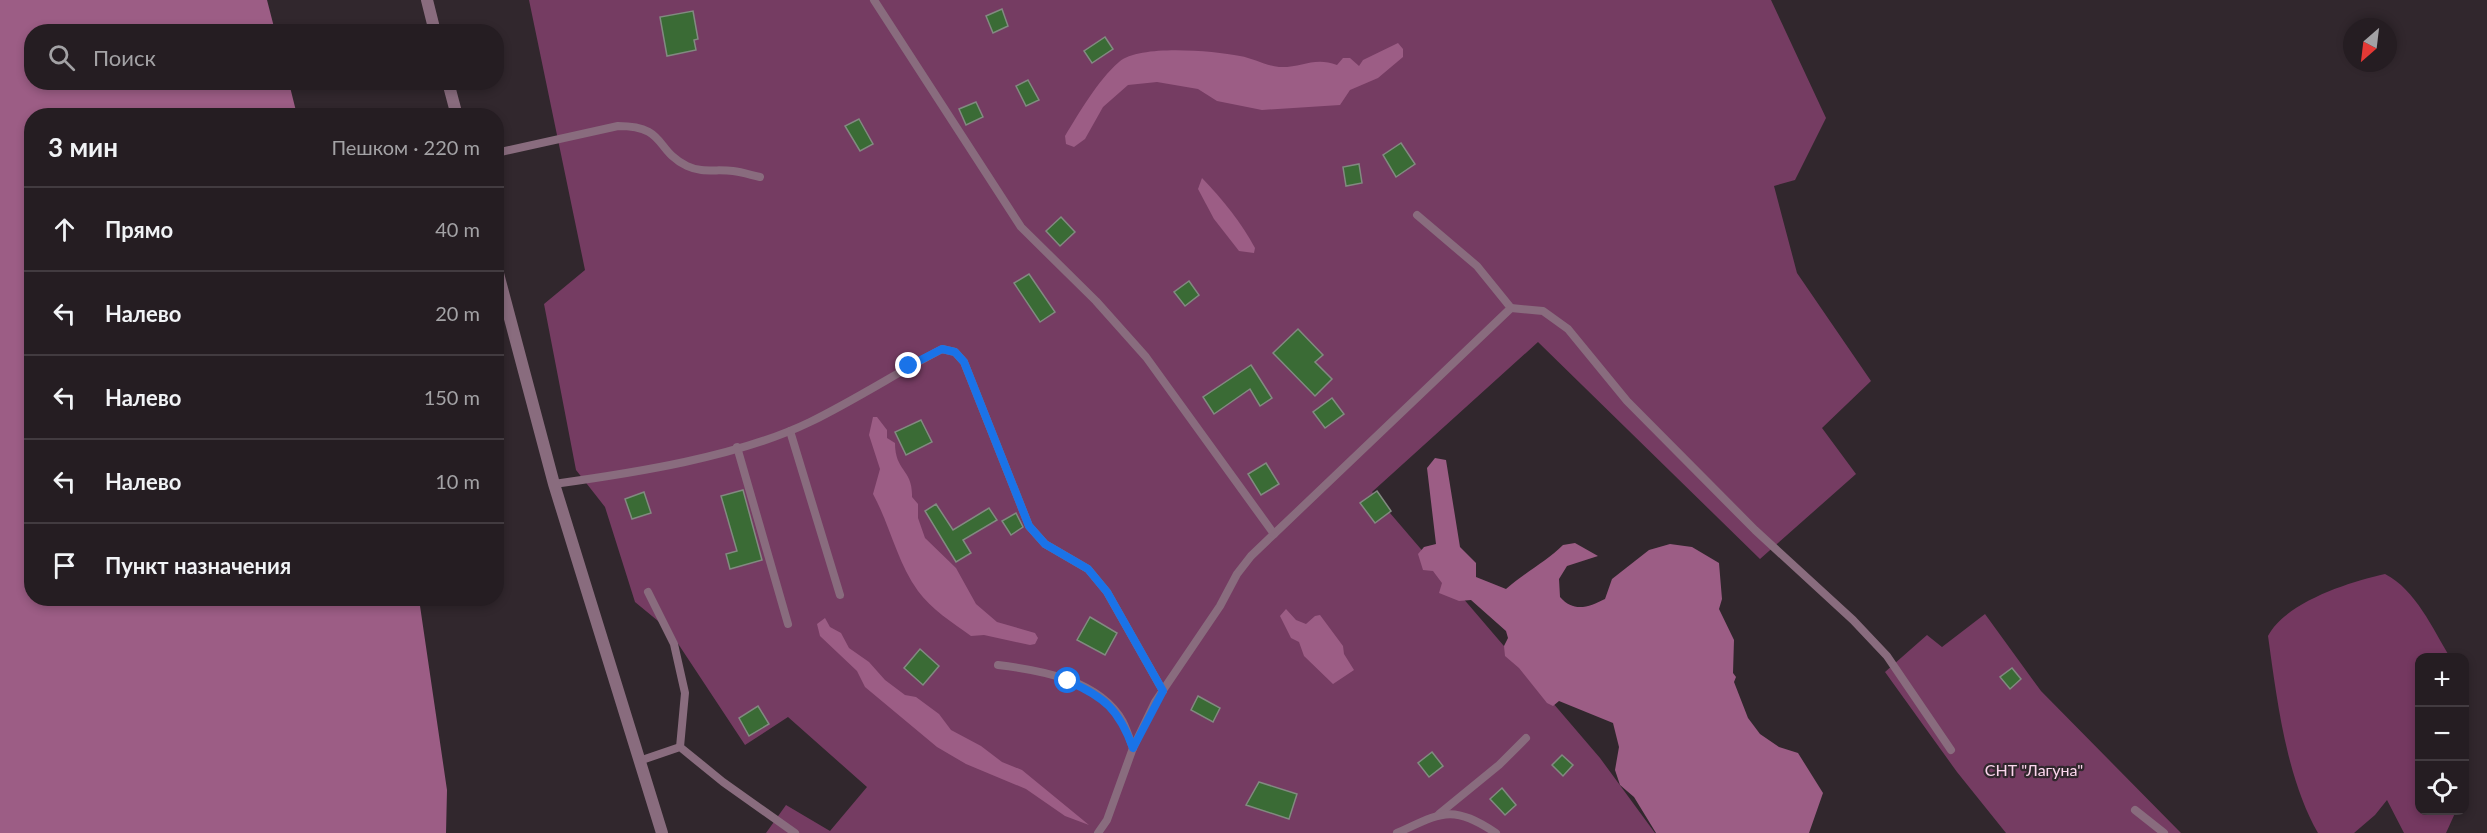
<!DOCTYPE html>
<html lang="ru">
<head>
<meta charset="utf-8">
<style>
  body { margin:0; font-family:Lato,sans-serif; background:#312a2f; color:#f1f3f6 }
  .controls { position:absolute; right:18px; bottom:18px; display:grid; overflow:hidden; border-radius:12px; box-shadow:0 3px 9px #0003 }
  .controls button { width:54px; height:54px; display:grid; place-items:center; padding:0; border:0; border-bottom:2px solid #423b40; background:#251d22; color:#f1f3f6; font:30px sans-serif }
  .compass { position:absolute; left:2343px; top:18px; width:54px; height:54px; border-radius:50%; background:#251d22; box-shadow:0 3px 9px #0003; rotate:208deg }
  .stop { position:absolute; width:18px; height:18px; margin:-14px; border:4px solid #1a73e8; border-radius:50%; background:#fff }
  .stop.end { background:#1a73e8; border-color:#fff; box-shadow:0 2px 6px #0008 }
  .list { margin:0; padding:0; list-style:none }
  h2 { display:flex; justify-content:space-between; align-items:center; height:78px; margin:0; padding:0 24px; font-size:26px }
  h2 small { font-size:20px; font-weight:400; color:#a3a2a5 }
  .list li { display:grid; grid-template-columns:39px 1fr auto; gap:18px; align-items:center; box-sizing:border-box; height:84px; padding:0 24px; border-top:2px solid #423b40 }
  .list b { display:block; font-size:22px; white-space:nowrap }
  .list em { font-size:20px; font-style:normal; color:#a3a2a5 }
  .icon { flex:none; width:33px; height:33px; fill:none; stroke:currentColor; stroke-width:2; stroke-linecap:round; stroke-linejoin:round }
  .map { position:relative; flex:none; width:2487px; height:833px; overflow:hidden }
  .search { position:absolute; background:#251d22; box-shadow:0 3px 9px #0003; left:24px; top:24px; width:480px; height:66px; display:flex; align-items:center; gap:15px; box-sizing:border-box; padding:0 21px; border-radius:24px; color:#a3a2a5; font-size:22px }
  .panel { position:absolute; background:#251d22; box-shadow:0 3px 9px #0003; left:24px; top:108px; width:480px; height:498px; border-radius:24px }
  .map>svg:first-child { display:block }
</style>
</head>
<body>
<div class="map">
<svg width="2487" height="833" viewBox="0 0 2487 833">
  <rect width="100%" height="100%" fill="#31272d"/>
  <!-- green -->
  <g fill="#753c62">
    <polygon points="529,0 1771,0 1826,118 1795,180 1774,186 1797,273 1871,381 1822,428 1856,474 1760,559 1538,342 1372,492 1600,758 1655,833 766,833 786,805 830,831 867,787 788,717 745,745 669,630 635,602 605,507 576,470 544,304 585,270"/>
    <polygon points="1985,614 2041,691 2181,833 2006,833 1957,772 1885,672 1927,635 1942,647"/>
  </g>
  <!-- forest -->
  <g fill="#743860">
    <path d="M2385,574C2416,590 2432,628 2450,657L2420,658V810L2456,811L2446,833H2404L2387,800L2375,815L2354,833H2318C2286,777 2277,700 2268,636C2286,602 2349,582 2385,574Z"/>
    <polygon points="2465,705 2468,717 2465,775 2464,705"/>
  </g>
  <!-- water -->
  <g fill="#9c5d85">
    <polygon points="0,0 267,0 275,31 32,32 32,82 289,83 297,115 32,116 32,598 419,599 447,790 446,833 0,833"/>
    <path d="M1398,43L1403,49V57L1378,78L1350,90L1340,105L1262,110L1217,101L1198,89L1157,82L1128,85L1103,107L1085,139L1074,147L1066,144L1065,136C1079,113 1098,80 1119,62C1141,44 1212,51 1240,56C1253,58 1266,66 1279,67C1302,68 1314,56 1337,65L1343,58H1350L1359,66L1363,60Z"/>
    <path d="M1202,178C1223,200 1241,222 1255,248L1254,253L1239,251L1214,219L1198,189Z"/>
    <path d="M873,417H877L887,430V438L895,443C895,472 913,469 912,497L918,504V518L925,538L956,568L976,604L997,622L1035,633L1038,638L1035,644L1030,645L984,635L971,636C953,623 931,609 918,591C897,562 890,525 873,494L880,469L869,435Z"/>
    <path d="M1435,458L1446,460L1460,547L1476,563V577L1506,589C1524,573 1547,561 1563,545L1575,543L1598,556L1567,566L1559,579L1560,597C1574,613 1589,607 1605,599L1612,579L1649,550L1670,544L1692,547L1719,563L1722,599L1719,609L1734,640L1733,673L1736,677L1734,682L1748,718L1760,734L1779,747L1798,753L1823,793L1809,833H1656L1634,797L1620,785L1615,770L1619,747L1613,723L1559,701L1553,706L1547,703L1519,668L1505,656L1504,646L1508,638L1506,631L1471,600L1459,601L1439,593L1442,583L1433,571L1423,570L1418,554L1424,547L1436,544L1427,468Z"/>
    <polygon points="1286,609 1296,620 1306,624 1315,616 1320,615 1343,646 1344,654 1354,670 1333,684 1304,656 1299,642 1291,638 1280,616"/>
    <polygon points="825,618 830,627 841,633 849,648 869,662 885,680 905,695 916,697 939,714 951,730 981,746 1002,762 1022,770 1089,825 1065,816 1026,789 966,764 937,747 865,687 857,671 820,636 817,624"/>
  </g>
  <!-- building -->
  <g fill="#3a6b35" stroke="#828a81" stroke-width="1.5">
    <polygon points="1002,9 1008,26 993,33 986,16"/>
    <polygon points="693,11 698,39 694,40 696,50 667,56 660,17"/>
    <polygon points="1105,37 1113,49 1092,63 1084,51"/>
    <polygon points="1028,80 1039,100 1026,106 1016,86"/>
    <polygon points="976,102 983,117 966,125 959,109"/>
    <polygon points="859,119 873,144 860,151 845,126"/>
    <polygon points="1401,143 1415,164 1396,177 1383,155"/>
    <polygon points="1359,164 1362,183 1346,186 1343,167"/>
    <polygon points="1061,217 1075,232 1060,246 1046,231"/>
    <polygon points="1029,274 1055,312 1040,322 1014,283"/>
    <polygon points="1189,281 1199,295 1185,306 1174,292"/>
    <polygon points="1298,329 1323,355 1315,362 1332,379 1315,396 1273,353"/>
    <polygon points="1251,365 1272,398 1260,406 1250,389 1214,414 1203,397"/>
    <polygon points="1332,398 1344,414 1325,428 1313,412"/>
    <polygon points="921,420 932,442 906,455 895,432"/>
    <polygon points="1266,463 1279,484 1261,495 1248,474"/>
    <polygon points="743,490 762,560 730,569 726,554 737,551 721,496"/>
    <polygon points="1377,491 1391,511 1375,523 1360,503"/>
    <polygon points="644,492 651,513 632,519 625,499"/>
    <polygon points="936,504 953,530 989,508 997,520 963,540 971,553 956,562 925,511"/>
    <polygon points="1016,513 1023,527 1011,535 1002,521"/>
    <polygon points="1090,617 1117,633 1105,655 1077,640"/>
    <polygon points="920,649 939,666 923,685 904,668"/>
    <polygon points="2012,668 2021,679 2010,689 2000,677"/>
    <polygon points="1198,696 1220,708 1213,722 1191,710"/>
    <polygon points="758,706 769,724 749,736 739,718"/>
    <polygon points="1432,752 1443,766 1429,777 1418,763"/>
    <polygon points="1562,755 1573,765 1563,776 1552,765"/>
    <polygon points="1259,782 1297,794 1289,819 1246,805"/>
    <polygon points="1502,788 1516,805 1505,815 1490,799"/>
  </g>
  <g fill="none" stroke-linecap="round" stroke-linejoin="round">
    <!-- lane -->
    <g stroke="#896c7e" stroke-width="8">
      <polyline points="874,0 1021,227 1096,301 1146,357 1274,534 1251,556 1237,574 1220,606 1155,702 1133,748 1107,820 1098,833"/>
      <path d="M496,153L618,126C667,126 654,150 687,166C701,173 718,169 733,171C742,172 751,175 760,177"/>
      <polyline points="1417,215 1477,266 1511,308"/>
      <polyline points="790,431 840,595"/>
      <polyline points="737,447 788,624"/>
      <path d="M554,484C633,473 738,457 810,422C855,400 898,372 942,349L955,352L964,362L1029,526L1045,544L1088,569L1107,592L1163,691"/>
      <polyline points="1274,534 1511,308 1543,311 1568,329 1627,401 1755,530 1853,620 1887,656 1951,750"/>
      <polyline points="648,592 674,644 685,693 680,747"/>
      <path d="M998,665C1040,670 1100,680 1123,722C1127,730 1130,740 1133,748"/>
      <polyline points="639,761 680,747 723,782 795,833"/>
      <polyline points="2135,810 2164,833"/>
      <polyline points="1439,814 1499,765 1526,738"/>
      <path d="M1397,833C1443,812 1451,804 1496,833"/>
    </g>
    <!-- street -->
    <g stroke="#896c7e" stroke-width="12">
      <polyline points="427,0 435,32"/>
      <polyline points="448,82 457,116"/>
      <polyline points="496,266 554,484 662,833"/>
    </g>
  </g>
  <g fill="none" stroke-linecap="round" stroke-linejoin="round">
    <!-- route -->
    <path stroke="#1a73e8" stroke-width="8" d="M909,366L942,349L955,352L964,362L1029,526L1045,544L1088,569L1107,592L1163,691L1133,748C1119,710 1105,697 1068,681"/>
  </g>
  <g text-anchor="middle" stroke-width="4.5" stroke-linejoin="round" paint-order="stroke">
    <!-- park labels -->
    <g font-size="16" fill="#fcd6ed" stroke="#31272d">
      <text x="2034" y="776">СНТ "Лагуна"</text>
    </g>
  </g>
</svg>
<div class="controls">
<button>+</button>
<button>−</button>
<button><svg class="icon" aria-label="locate" viewBox="0 0 24 24"><circle cx="12" cy="12" r="6"/><path d="M12 2v4M12 18v4M2 12h4M18 12h4"/></svg></button>
</div>
<svg class="compass" viewBox="-18 -18 36 36"><path d="M0-13l5 13h-10z" fill="#e53935"/><path d="M0 13l5-13h-10z" fill="#a3a2a5"/></svg>
<div class="stop" style="left:1068px;top:681px"></div>
<div class="stop end" style="left:909px;top:366px"></div>
<div class="search"><svg class="icon" aria-label="search" viewBox="0 0 24 24"><circle cx="10" cy="10" r="6"/><path d="M15 15l6 6"/></svg>Поиск</div>
<section class="panel">
<h2>3 мин<small>Пешком · 220 m</small></h2>
<ul class="list">
<li><svg class="icon" aria-label="ahead" viewBox="0 0 24 24"><path d="M12 20V5M6 11l6-6 6 6"/></svg><div><b>Прямо</b></div><em>40 m</em></li>
<li><svg class="icon" aria-label="left" viewBox="0 0 24 24"><path d="M17 20v-9H6M10 6l-5 5 5 5"/></svg><div><b>Налево</b></div><em>20 m</em></li>
<li><svg class="icon" aria-label="left" viewBox="0 0 24 24"><path d="M17 20v-9H6M10 6l-5 5 5 5"/></svg><div><b>Налево</b></div><em>150 m</em></li>
<li><svg class="icon" aria-label="left" viewBox="0 0 24 24"><path d="M17 20v-9H6M10 6l-5 5 5 5"/></svg><div><b>Налево</b></div><em>10 m</em></li>
<li><svg class="icon" aria-label="arrive" viewBox="0 0 24 24"><path d="M6 21V4h12l-3 4 3 4H6"/></svg><div><b>Пункт назначения</b></div></li>
</ul>
</section>
</div>
</body>
</html>
